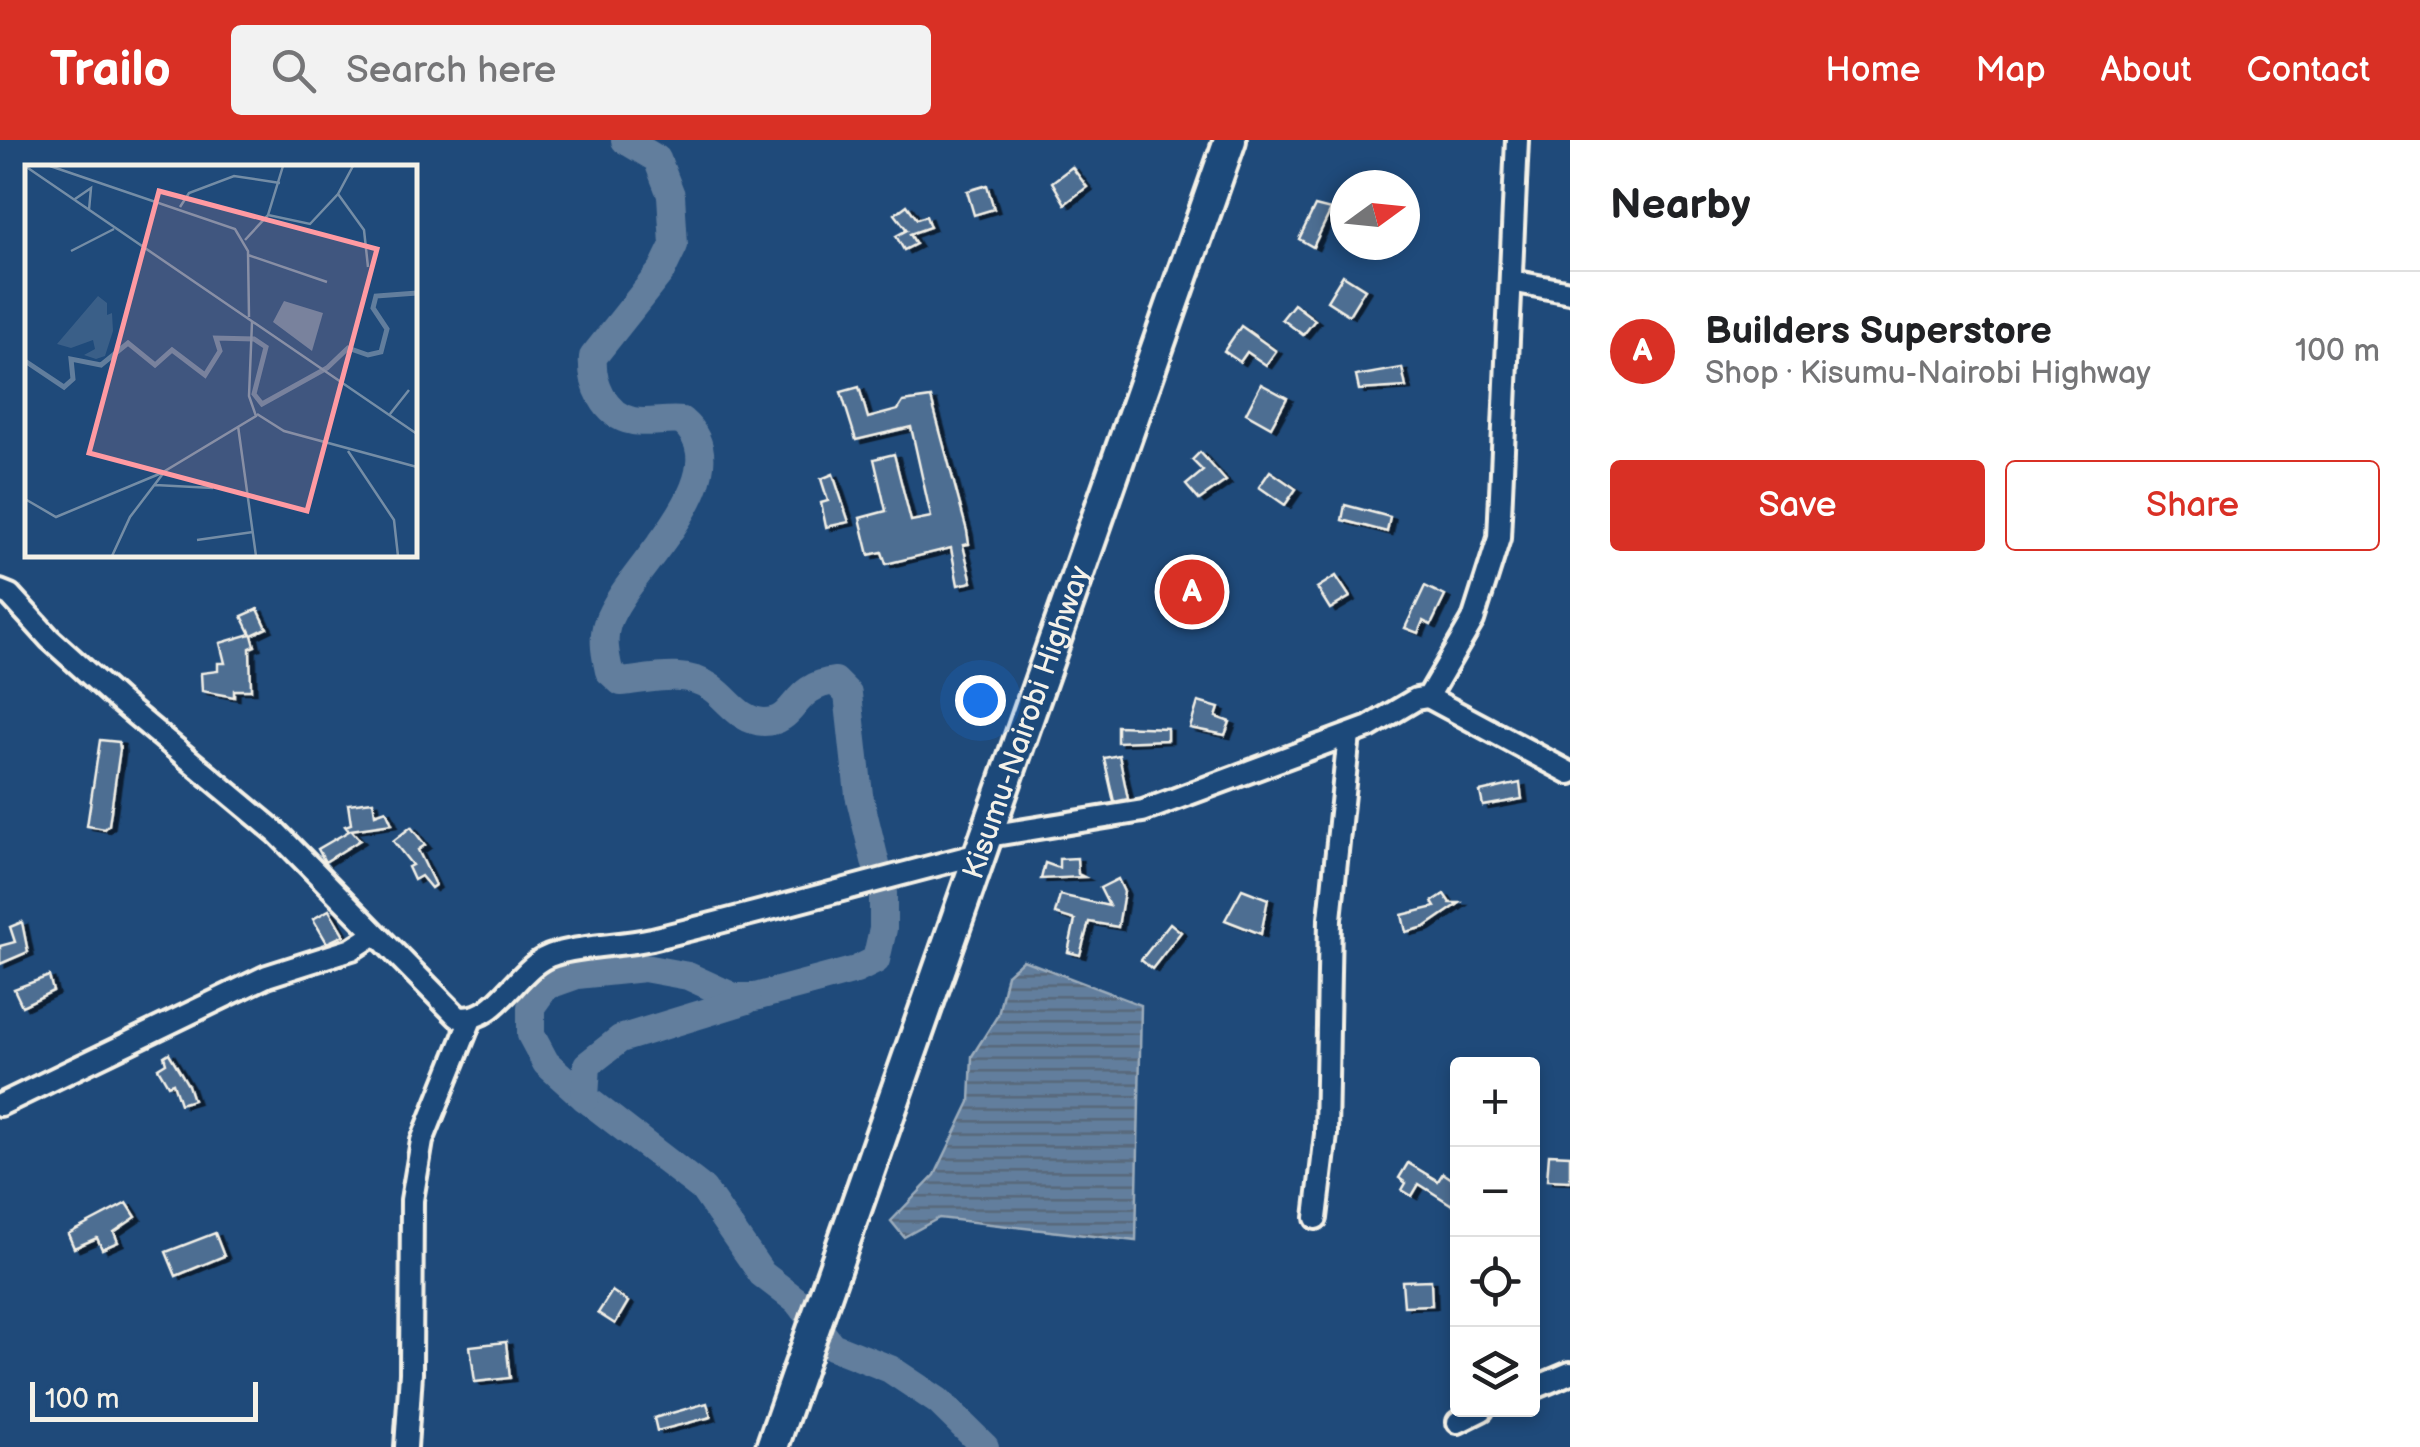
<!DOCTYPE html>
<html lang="en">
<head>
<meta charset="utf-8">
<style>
  body { margin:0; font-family:"Balsamiq Sans",sans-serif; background:#f2f2f2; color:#202124 }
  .controls { position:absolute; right:30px; bottom:30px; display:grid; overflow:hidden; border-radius:10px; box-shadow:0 5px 15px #0003 }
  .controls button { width:90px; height:90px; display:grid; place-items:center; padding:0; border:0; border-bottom:2px solid #e0e0e0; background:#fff; color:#202124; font:50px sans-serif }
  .compass { position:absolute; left:1330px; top:30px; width:90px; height:90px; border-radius:50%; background:#fff; box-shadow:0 5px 15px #0003; rotate:75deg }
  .scale { position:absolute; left:30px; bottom:25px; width:228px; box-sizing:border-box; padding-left:10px; border:5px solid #f4f1e8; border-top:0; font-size:28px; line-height:35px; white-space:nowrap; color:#f4f1e8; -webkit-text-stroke:8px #1f4a7a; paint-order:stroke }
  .you { position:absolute; left:980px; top:560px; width:35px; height:35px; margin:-25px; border:8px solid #fff; border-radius:50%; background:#1a73e8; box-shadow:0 0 0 15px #1a73e833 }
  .badge { display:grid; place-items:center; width:65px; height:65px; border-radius:50%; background:#d93025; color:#fff; font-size:32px; font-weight:700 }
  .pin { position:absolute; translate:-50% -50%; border:5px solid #fff; box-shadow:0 2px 10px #0006 }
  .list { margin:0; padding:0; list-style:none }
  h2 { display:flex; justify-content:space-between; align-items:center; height:130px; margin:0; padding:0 40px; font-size:42px }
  h2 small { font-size:32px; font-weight:400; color:#757577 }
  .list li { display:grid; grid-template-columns:65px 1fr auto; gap:30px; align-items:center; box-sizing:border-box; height:160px; padding:0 40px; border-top:2px solid #e0e0e0 }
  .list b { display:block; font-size:38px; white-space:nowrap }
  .list p { margin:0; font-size:32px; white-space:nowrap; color:#757577 }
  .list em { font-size:32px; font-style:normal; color:#757577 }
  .actions { display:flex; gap:20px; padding:30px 40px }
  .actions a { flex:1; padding:22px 0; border:2px solid #d93025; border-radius:10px; text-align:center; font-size:35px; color:#d93025 }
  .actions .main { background:#d93025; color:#fff }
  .icon { flex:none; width:55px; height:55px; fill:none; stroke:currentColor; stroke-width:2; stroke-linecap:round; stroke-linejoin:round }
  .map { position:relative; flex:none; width:1570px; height:1307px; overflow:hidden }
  header { display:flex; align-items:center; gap:60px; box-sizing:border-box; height:140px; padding:0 50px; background:#d93025; color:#fff }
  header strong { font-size:48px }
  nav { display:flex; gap:55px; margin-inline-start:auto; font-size:35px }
  .search { width:700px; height:90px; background:#f2f2f2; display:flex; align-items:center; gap:25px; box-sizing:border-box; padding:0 35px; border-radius:10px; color:#757577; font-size:38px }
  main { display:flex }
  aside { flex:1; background:#fff }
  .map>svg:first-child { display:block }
</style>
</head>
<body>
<header>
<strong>Trailo</strong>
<div class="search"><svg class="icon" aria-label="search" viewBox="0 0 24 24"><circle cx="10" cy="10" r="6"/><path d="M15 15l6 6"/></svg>Search here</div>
<nav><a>Home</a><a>Map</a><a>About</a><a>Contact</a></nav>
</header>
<main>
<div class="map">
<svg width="1570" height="1307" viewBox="0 0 1570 1307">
  <defs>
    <pattern id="water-rules" width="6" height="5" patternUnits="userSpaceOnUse" patternTransform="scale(2.5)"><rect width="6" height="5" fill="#627e9d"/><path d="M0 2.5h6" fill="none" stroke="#58687a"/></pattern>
    <filter id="shadow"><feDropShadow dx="5.5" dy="3" stdDeviation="0" flood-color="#0009"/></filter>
  </defs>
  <rect width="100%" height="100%" fill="#1f4a7a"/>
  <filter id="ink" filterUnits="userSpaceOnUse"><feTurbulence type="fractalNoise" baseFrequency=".01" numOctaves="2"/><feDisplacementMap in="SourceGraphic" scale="20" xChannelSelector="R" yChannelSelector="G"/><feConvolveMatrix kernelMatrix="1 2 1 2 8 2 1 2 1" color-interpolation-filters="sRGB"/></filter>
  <g filter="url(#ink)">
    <!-- water -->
    <polygon fill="url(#water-rules)" stroke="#9cacbb" stroke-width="2.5" points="1023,820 1141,865 1136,1101 939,1078 904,1097 891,1081 935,1035 970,962 972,916 998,875 1007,834"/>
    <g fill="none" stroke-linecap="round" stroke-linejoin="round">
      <!-- river -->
      <g stroke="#627e9d" stroke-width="28">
        <path d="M625,0L657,19L671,55L674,105L662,130L593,217C591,242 604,276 633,281C648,284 666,279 682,281C746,336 623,432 607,484C602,499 606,517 609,531L621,542C651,539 685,529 712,548C730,561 740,581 764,582C797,582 791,546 835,541L848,554L859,655L883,753V789L876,820L856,830L755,857H734L688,836L644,828L577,835L546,846L531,867V895L546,923L585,958L703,1049L762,1134L797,1161L832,1206L890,1229L938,1261L985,1307"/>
        <polyline points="585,958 587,925 620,899 747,860"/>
      </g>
    </g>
    <!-- building -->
    <g fill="#4d6e92" stroke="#f4f1e8" stroke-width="2.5" filter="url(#shadow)">
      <polygon points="1072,27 1087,47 1065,64 1052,42"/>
      <polygon points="987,45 994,69 974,75 967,51"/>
      <polygon points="907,65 917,79 926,76 930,87 910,94 916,104 904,110 896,96 907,90 895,74"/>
      <polygon points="1315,66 1331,70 1313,107 1299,99"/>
      <polygon points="1343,135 1365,149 1349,175 1327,161"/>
      <polygon points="1294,164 1315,180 1303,195 1282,179"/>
      <polygon points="1241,186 1276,211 1266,225 1247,212 1240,222 1224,211"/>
      <polygon points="1402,228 1406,247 1359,250 1356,236"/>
      <polygon points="1261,244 1287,258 1271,287 1246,273"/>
      <polygon points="859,247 868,278 898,270 903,262 931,258 967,391 969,404 963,405 972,442 958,445 951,408 886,424 882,412 869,415 860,378 886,371 874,319 894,314 911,381 931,377 911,287 856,300 841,252"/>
      <polygon points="1200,312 1226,341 1199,360 1186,345 1203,331 1192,320"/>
      <polygon points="1270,331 1296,349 1285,365 1259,347"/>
      <polygon points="833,334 849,382 826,387 821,363 828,361 821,339"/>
      <polygon points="1345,365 1390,377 1387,392 1342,380"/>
      <polygon points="1336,436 1350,457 1330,469 1317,448"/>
      <polygon points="1425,446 1445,456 1431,485 1423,481 1418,493 1405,488"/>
      <polygon points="258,469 267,488 252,495 255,506 250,508 251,550 234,550 234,557 202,551 201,533 218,531 218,523 225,523 220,503 251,494 242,476"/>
      <polygon points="1198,562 1219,568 1216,577 1230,582 1225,595 1190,588"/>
      <polygon points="1117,586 1167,588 1167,600 1117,602"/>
      <polygon points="100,600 119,602 120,609 109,685 105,689 87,686"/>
      <polygon points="1119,615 1128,659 1114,662 1104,618"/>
      <polygon points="1520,643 1522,659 1483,666 1480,652"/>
      <polygon points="373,661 375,674 386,670 392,684 351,690 360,700 325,722 318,709 349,691 345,686 351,684 348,664"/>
      <polygon points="411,687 425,705 418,710 435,745 431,748 421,736 414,740 408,727 412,725 393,701"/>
      <polygon points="1077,718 1078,734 1084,737 1041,739 1045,723 1059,728 1059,719"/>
      <polygon points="1118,739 1124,752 1118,787 1089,782 1080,815 1068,812 1075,780 1055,774 1060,755 1109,766 1100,748"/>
      <polygon points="1242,749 1268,759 1261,794 1225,780"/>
      <polygon points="1444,754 1450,763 1460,763 1425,787 1406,792 1402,775 1435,767 1432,762"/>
      <polygon points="329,770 344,795 327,803 313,779"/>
      <polygon points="22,782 28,812 0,824 0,806 15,802 10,787"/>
      <polygon points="1170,783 1181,792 1152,829 1141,820"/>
      <polygon points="49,836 53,851 22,866 14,849"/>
      <polygon points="169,913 188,945 193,960 180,964 173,943 168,945 158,928 166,923 164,916"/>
      <polygon points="1549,1014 1570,1015 1570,1041 1547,1040"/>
      <polygon points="1408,1023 1438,1041 1443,1033 1458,1043 1452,1065 1419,1044 1412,1056 1402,1050 1406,1043 1399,1038"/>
      <polygon points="127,1063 136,1077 114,1092 118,1102 102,1109 97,1098 74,1108 68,1094"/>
      <polygon points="215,1093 224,1116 176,1136 166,1112"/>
      <polygon points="1431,1140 1432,1165 1404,1166 1402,1141"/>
      <polygon points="612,1151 628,1162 615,1184 598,1173"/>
      <polygon points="506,1202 510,1238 475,1242 470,1206"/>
      <polygon points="707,1263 711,1277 657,1291 654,1278"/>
    </g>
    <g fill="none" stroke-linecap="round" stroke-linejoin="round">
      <!-- minor casing -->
      <g stroke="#f4f1e8" stroke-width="28">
        <g id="minor">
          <polyline points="1511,141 1570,152"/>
          <path d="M0,451L10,455L50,499L120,562L277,693L458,877C498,885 517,824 555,814C585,805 620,806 652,799C763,772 873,741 983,713"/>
          <polyline points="1428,557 1570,633"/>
          <polyline points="988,696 1143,671 1369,587 1416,559 1428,557 1473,480 1499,398 1517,0"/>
          <polyline points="0,965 267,836 352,809 372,796"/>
          <polyline points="1316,1078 1326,994 1330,779 1349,595"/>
          <polyline points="1532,1249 1570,1233"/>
          <polyline points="1458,1282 1482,1270"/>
          <polyline points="406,1307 411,1233 412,1060 422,1001 471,879"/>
        </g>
      </g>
      <!-- highway casing -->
      <g stroke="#f4f1e8" stroke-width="38">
        <g id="highway">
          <path id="s1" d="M772,1307L1230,0"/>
        </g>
      </g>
      <!-- minor -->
      <use href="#minor" stroke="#1f4a7a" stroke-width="20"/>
      <!-- highway -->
      <use href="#highway" stroke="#1f4a7a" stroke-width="30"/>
    </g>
  </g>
  <g text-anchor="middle" stroke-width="9" stroke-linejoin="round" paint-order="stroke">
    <!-- street labels -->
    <g font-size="30" fill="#f4f1e8" stroke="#1f4a7a">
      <text dy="10" stroke="none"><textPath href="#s1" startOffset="768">Kisumu-Nairobi Highway</textPath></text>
    </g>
  </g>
  <!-- overview -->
  <g transform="translate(25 25)">
    <rect width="392" height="392" fill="#1f4a7a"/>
    <path d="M73,131L82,138V150L87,148L88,166L80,191L71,194L59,190L70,184L68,175L46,183L32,179Z" fill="#3a5f88"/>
    <path d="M259,136L298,148L287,186L248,157Z" fill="#627e9d"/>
    <path fill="none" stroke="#627e9d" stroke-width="5" d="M0,196L39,222L48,214L46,194L76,200L103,178L130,200L147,185L180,210L195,186L191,173L229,174L241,182L229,229L237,239L302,203L323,183L343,190L356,187L362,164L348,143L351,131L392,128"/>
    <path fill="none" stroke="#748da6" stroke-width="2.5" d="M0,1L392,269M25,1L210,64L223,86L224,152M313,29L339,65L343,102M50,34L66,23L64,45M155,42L164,28L209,11L255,18M243,50L285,59L313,29L328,1M220,75L243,50L258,1M46,86L89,64M223,90L302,117M232,249L259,266L392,302M365,249L384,225M213,261L231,391M323,286L369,355L373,391M130,320L188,323M0,334L31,352L139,307M172,375L228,367M87,391L105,352L140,306L231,251L224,231L227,157"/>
    <path fill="#ff9aa2" fill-opacity="0.15" stroke="#ff9aa2" stroke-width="5" d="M134,26L352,84L282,346L64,288Z"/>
    <rect width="392" height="392" fill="none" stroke="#f4f1e8" stroke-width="5"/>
  </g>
</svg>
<div class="controls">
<button>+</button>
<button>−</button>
<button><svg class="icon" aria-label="locate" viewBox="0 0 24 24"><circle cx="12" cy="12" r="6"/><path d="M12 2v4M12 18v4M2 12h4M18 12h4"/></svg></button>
<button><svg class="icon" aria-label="layers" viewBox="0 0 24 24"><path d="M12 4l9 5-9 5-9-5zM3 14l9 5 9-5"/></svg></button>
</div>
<svg class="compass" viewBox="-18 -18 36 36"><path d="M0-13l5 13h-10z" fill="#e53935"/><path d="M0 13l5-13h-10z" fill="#757577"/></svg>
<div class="scale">100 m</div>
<div class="you"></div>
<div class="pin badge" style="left:1192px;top:452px">A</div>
</div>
<aside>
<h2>Nearby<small></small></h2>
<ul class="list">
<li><span class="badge">A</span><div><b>Builders Superstore</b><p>Shop · Kisumu-Nairobi Highway</p></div><em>100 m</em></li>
</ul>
<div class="actions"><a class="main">Save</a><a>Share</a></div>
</aside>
</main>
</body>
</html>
